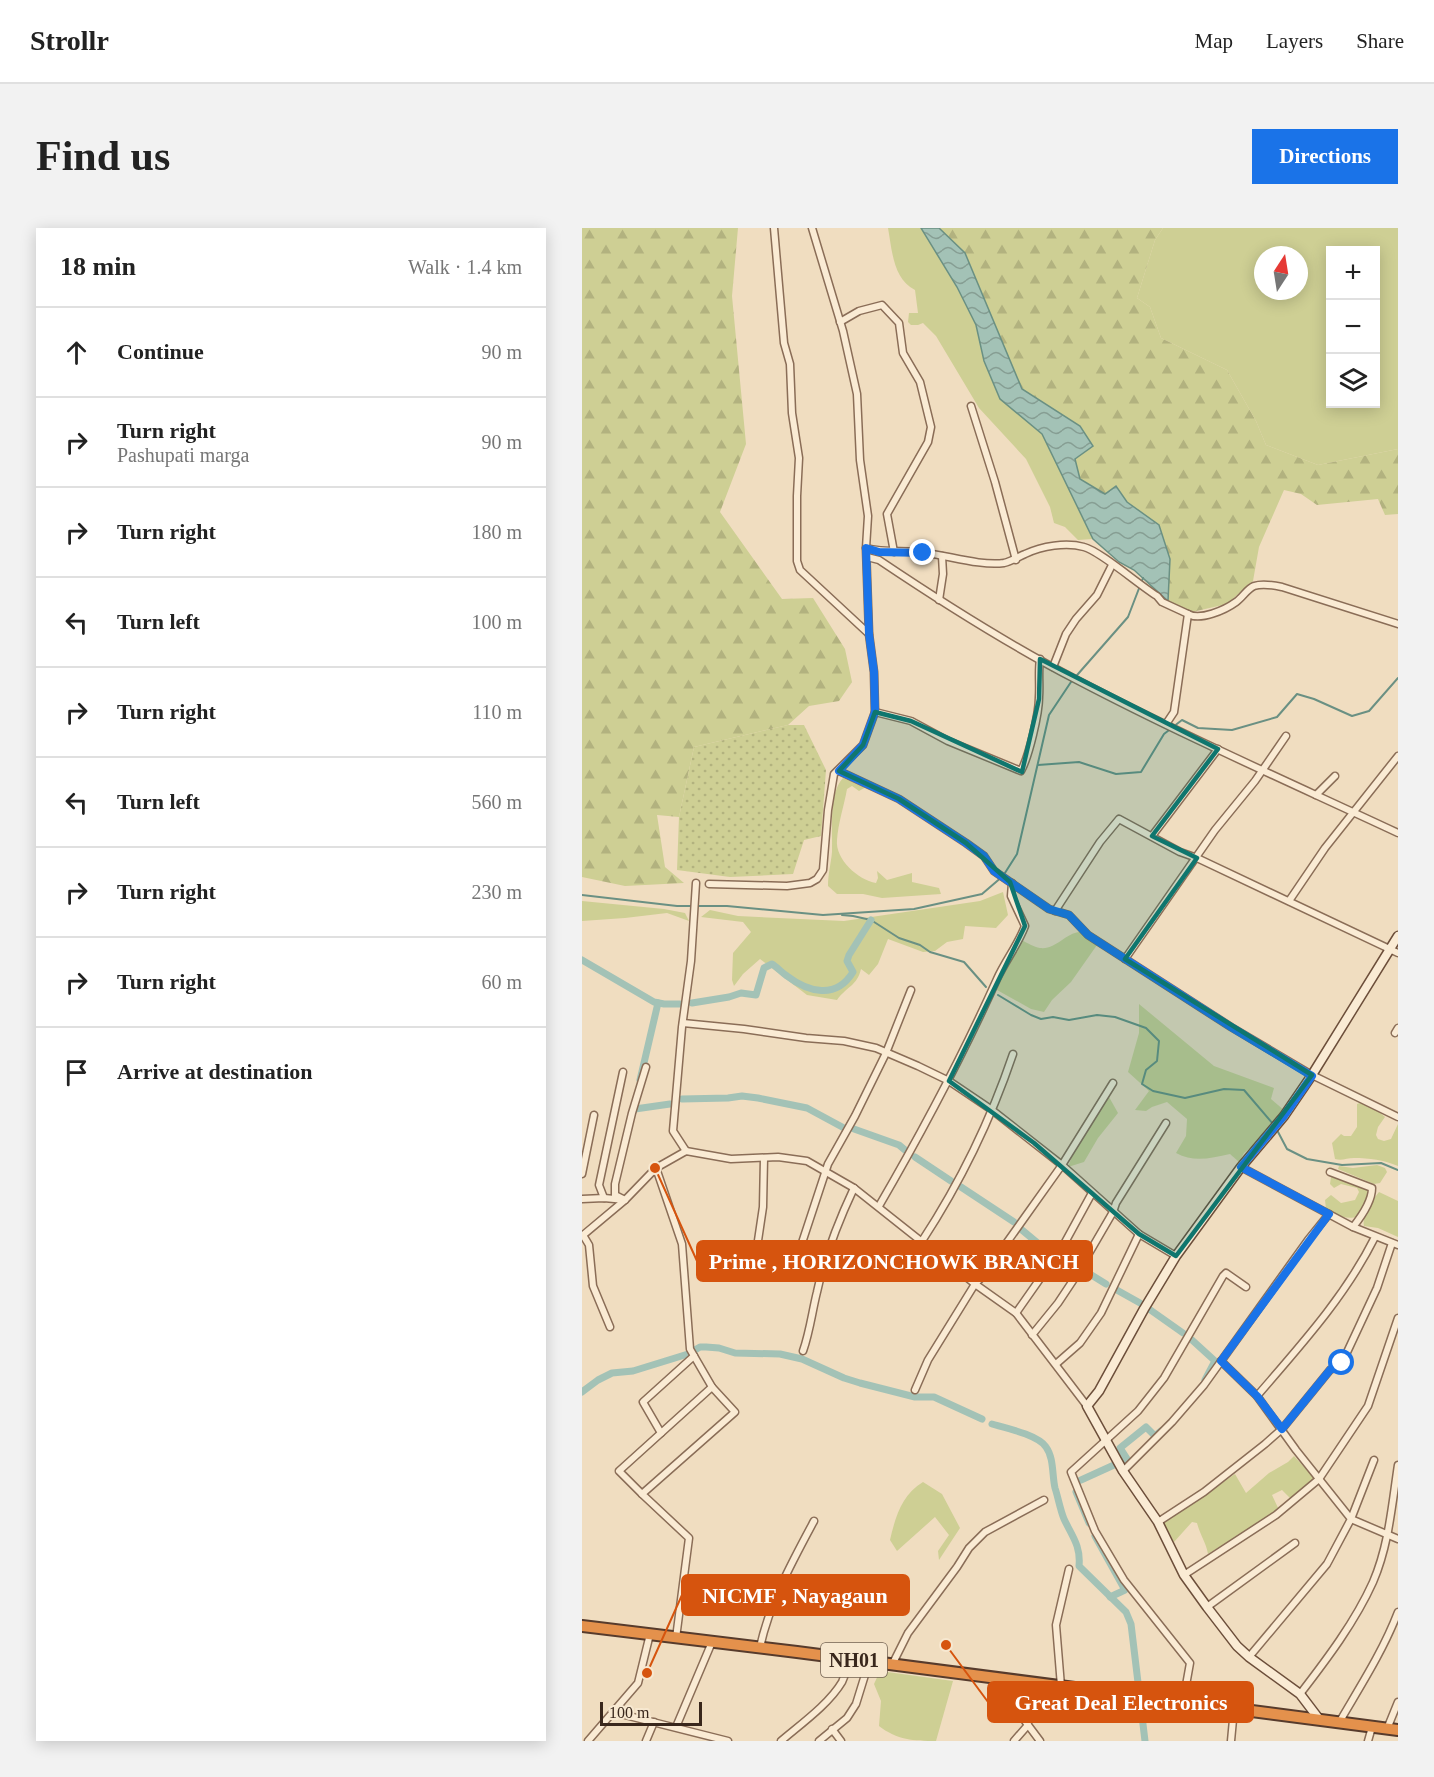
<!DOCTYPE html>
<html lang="en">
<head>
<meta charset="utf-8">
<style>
  body { margin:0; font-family:Georgia,serif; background:#f2f2f2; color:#222 }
  .controls { position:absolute; right:18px; top:18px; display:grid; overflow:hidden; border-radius:0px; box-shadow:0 3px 15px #0003 }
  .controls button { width:54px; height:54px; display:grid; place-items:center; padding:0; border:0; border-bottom:2px solid #e0e0e0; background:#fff; color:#222; font:30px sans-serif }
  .compass { position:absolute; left:672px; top:18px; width:54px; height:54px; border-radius:50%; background:#fff; box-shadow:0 3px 15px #0003; rotate:12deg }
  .scale { position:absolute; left:18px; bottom:15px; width:102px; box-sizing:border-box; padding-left:6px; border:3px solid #39271c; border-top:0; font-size:16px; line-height:21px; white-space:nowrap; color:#39271c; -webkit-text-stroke:4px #f7e8d0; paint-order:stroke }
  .stop { position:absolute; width:18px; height:18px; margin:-14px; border:4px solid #1a73e8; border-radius:50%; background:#fff }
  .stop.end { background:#1a73e8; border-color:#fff; box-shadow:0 2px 6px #0008 }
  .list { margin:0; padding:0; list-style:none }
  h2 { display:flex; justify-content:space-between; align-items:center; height:78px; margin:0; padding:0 24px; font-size:26px }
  h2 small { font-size:20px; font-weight:400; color:#767676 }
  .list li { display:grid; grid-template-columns:39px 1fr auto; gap:18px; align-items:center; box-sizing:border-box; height:90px; padding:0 24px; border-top:2px solid #e0e0e0 }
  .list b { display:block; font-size:22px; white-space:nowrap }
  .list p { margin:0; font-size:20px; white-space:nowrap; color:#767676 }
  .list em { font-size:20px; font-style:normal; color:#767676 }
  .icon { flex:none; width:33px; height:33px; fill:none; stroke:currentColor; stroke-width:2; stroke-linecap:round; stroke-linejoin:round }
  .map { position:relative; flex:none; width:816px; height:1513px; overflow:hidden; border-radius:0px }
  header { display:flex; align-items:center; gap:36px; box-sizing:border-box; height:84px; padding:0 30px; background:#fff; border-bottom:2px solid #e0e0e0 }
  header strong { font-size:28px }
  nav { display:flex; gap:33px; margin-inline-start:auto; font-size:21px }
  .intro { display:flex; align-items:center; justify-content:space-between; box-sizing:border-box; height:144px; padding:0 36px }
  h1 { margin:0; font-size:42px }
  .button { padding:15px 27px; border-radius:0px; background:#1a73e8; color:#fff; font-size:21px; font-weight:700 }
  main { display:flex; gap:36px; padding:0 36px }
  aside { flex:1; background:#fff; border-radius:0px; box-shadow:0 3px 15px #0003 }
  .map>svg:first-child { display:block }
</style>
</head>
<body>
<header>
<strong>Strollr</strong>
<nav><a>Map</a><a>Layers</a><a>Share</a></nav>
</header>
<div class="intro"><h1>Find us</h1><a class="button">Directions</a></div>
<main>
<aside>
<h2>18 min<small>Walk · 1.4 km</small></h2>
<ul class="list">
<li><svg class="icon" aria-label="ahead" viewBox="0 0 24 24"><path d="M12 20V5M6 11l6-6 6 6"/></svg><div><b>Continue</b></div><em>90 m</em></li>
<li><svg class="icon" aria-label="right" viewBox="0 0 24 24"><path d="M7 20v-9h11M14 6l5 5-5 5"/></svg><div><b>Turn right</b><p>Pashupati marga</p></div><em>90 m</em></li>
<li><svg class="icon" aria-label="right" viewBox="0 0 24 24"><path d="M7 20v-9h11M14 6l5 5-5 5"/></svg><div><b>Turn right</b></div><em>180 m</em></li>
<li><svg class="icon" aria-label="left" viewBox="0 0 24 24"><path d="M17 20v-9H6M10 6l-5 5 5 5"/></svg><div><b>Turn left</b></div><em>100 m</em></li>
<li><svg class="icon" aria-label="right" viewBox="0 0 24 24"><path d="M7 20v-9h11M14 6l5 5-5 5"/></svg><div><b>Turn right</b></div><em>110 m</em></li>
<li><svg class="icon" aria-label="left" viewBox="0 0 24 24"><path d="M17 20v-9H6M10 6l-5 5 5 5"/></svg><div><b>Turn left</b></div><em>560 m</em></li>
<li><svg class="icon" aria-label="right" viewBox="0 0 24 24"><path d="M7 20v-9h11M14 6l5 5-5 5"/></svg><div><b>Turn right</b></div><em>230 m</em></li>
<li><svg class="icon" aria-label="right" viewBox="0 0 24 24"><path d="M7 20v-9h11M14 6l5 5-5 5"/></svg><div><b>Turn right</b></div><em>60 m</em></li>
<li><svg class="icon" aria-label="arrive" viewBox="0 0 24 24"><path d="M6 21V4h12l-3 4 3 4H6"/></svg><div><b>Arrive at destination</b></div></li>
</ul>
</aside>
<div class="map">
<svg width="816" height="1513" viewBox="0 0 816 1513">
  <defs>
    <pattern id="forest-firs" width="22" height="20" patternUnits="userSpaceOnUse" patternTransform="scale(1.5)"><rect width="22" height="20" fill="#cecf94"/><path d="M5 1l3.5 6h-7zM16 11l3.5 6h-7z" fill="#b2b27f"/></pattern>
    <pattern id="park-dots" width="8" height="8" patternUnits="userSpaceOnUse" patternTransform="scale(1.5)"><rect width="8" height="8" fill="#cecf94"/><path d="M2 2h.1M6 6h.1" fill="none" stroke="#b2b27f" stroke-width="1.8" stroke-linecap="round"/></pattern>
    <pattern id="water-waves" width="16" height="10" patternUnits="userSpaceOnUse" patternTransform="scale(1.5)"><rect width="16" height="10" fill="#a3c2b6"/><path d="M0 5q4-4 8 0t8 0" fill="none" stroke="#869e93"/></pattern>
  </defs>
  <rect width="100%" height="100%" fill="#f0ddc0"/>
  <!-- green -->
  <g fill="#cecf94" fill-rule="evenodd">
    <path d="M306,0H339L375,59L394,97L402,133L418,171L460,206L511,311L496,312L483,299L472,295L468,279L444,231L397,180L354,108L341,95L336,97H329L326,94L327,85H336L333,62C311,51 310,22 306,0Z"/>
    <path d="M581,0H816V221L736,237L684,217L674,193L645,142L579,110L568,79L555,70L573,12ZM748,22H794V176H748ZM681,27H717V63H681Z"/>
    <path d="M261,550L284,559L277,563L270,558L265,561C262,578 256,595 255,612C253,631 276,652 294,655L296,650L295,643L305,652L330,645V654L357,660L359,666L300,670L281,666H255L246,658C246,646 249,635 250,624C251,603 246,566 261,550Z"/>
    <path d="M421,664L426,687L414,700L383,698L381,711L365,714L353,723L341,724L306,711L296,736L287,747L279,741C275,758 265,758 255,772L225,767L178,731L161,746L152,758L150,752L151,725L169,704L161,694L119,689L128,682L156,688L262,693L398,673Z"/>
    <polygon points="0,673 82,681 103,685 107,693 85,685 43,690 0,693"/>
    <path d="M498,704L515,717L489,754L470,772L462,784L449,781L415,762L417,753L440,712C445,715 452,719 458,720C474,722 483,705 498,704Z"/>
    <path d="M557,776L632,838L692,860L689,871L703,883L688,896L683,907L662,925L657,934L648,926C629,930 612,935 594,925L604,908L605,891L585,874L570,879L564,883L553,882L567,863L546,844L557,805Z"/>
    <path d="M527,869L536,885L516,910L502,934L486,939C495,912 512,892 527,869Z"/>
    <path d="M778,875L791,879L803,889L796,899L794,907L796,911L802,913L809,911L816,896V938C802,932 787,930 772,930C765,930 760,933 753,931L750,915L759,906L762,908H769L775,899V876Z"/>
    <polygon points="795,937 803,940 805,944 798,955 792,956 756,941 757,938 771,940"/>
    <path d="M749,949L784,961L788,965L776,989C759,992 758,986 744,981L743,972L749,967L759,975L773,972L777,964L775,960L759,956L752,960L748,956Z"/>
    <path d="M797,964L816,973V1009L796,1000L782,998C780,987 790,973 797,964Z"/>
    <path d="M712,1228L733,1251L709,1271L700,1262L690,1267L697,1282L626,1326C624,1314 618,1307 615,1295L610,1294L592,1314L582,1295L653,1246L664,1265L687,1245L706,1234Z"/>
    <path d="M341,1254L360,1266L378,1300L357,1332L356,1323L367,1307L353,1289L315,1323L308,1312C313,1290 320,1266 341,1254Z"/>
    <path d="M298,1443L371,1453L354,1513C332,1513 315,1512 297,1498L299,1473L292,1456Z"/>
  </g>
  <!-- forest -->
  <g fill="url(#forest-firs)">
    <polygon points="0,0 156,0 150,68 164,216 138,284 200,371 231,370 263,421 270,454 257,473 227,478 206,497 112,519 97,589 75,587 83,639 102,655 43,658 0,649"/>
    <polygon points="357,0 581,0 573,12 555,70 568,79 579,110 645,142 674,193 684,217 736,237 816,221 816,286 803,287 796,271 735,277 719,266 702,262 677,319 671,353 645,376 610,384 586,373 588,331 577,297 545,274 534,258 523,266 498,251 493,231 511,218 498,198 440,161 383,25"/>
  </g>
  <!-- park -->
  <polygon fill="url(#park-dots)" points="206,497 222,497 244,542 239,608 222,612 211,646 148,649 95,642 97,589 112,519"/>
  <!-- water -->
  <polygon fill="url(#water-waves)" stroke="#6a9083" stroke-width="1.5" points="339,0 357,0 383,25 440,161 498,198 511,218 493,231 498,251 523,266 534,258 545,274 577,297 588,331 586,373 552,342 537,334 511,311 460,206 418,171 402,133 394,97 375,59"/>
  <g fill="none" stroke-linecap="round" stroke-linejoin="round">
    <!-- stream -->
    <g stroke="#6a9083" stroke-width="2">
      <polyline points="456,537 497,534 534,546 559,544 582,506 600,492 616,500 650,502 695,489 715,466 732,471 770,488 787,483 816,450"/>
      <polyline points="0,667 95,678 145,678 241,687 332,681 400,666 421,648 435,626 467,487 489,454 546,389 561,350"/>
      <polyline points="260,687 271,688 289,692 317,710 338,717 348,724 382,734 404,759"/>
      <polyline points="416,767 449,787 459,791 471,789 487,792 515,787 533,789 564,800 577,813 575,833 564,842 560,856 571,863 603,870 642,861 662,862 691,896"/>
      <polyline points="695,902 705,921 725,931 760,937 799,935 816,942"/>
    </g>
    <!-- canal -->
    <g stroke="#a3c2b6" stroke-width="7">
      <polyline points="0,732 72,774 82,776 98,776"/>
      <path d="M110,775L147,769L159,765L174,767L182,740L190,736C195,739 199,744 205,748C226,764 254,772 271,744L265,733L267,727L289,692"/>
      <polyline points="58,852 76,775"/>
      <polyline points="100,871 146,870 160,868 176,870 225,880 262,900"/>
      <polyline points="53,881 88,876"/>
      <polyline points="272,901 317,917 323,922"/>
      <polyline points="333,929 369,953"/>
      <polyline points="379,959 432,994"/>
      <polyline points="440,1002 464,1022 472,1023"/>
      <polyline points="479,1029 493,1038"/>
      <polyline points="503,1043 524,1056"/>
      <polyline points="533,1061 558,1075"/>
      <polyline points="567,1081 601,1105"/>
      <polyline points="610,1112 633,1133 623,1152"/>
      <polyline points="0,1164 16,1152 30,1145 51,1143 106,1126 118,1119 124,1119 137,1120 153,1125 198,1126 220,1131 262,1150 278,1155 333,1169 352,1169 400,1191"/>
      <path d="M410,1196C424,1200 456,1207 464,1219C472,1230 470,1247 473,1260C476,1269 478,1281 482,1291C490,1308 499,1318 497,1338L544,1384L549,1396L563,1513"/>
      <polyline points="542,1233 545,1231 538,1220 564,1199 573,1208 579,1203"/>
      <polyline points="499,1252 532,1237"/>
      <polyline points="494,1264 507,1295"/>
      <polyline points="513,1308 543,1362 528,1369"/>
    </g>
    <!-- street casing -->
    <g stroke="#8a6d57" stroke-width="9">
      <g id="street">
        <polyline points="192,0 202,115 208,136 210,185 217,230 215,268 215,333 218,342 287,406"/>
        <polyline points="258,94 277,83 300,77 317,95 321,125 338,154 349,199 346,214 305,286 312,324"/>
        <polyline points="389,178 413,254 434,332"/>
        <path d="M284,320C304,325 324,322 344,325C368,328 398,338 422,335C430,333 436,329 443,326C460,318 484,314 502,319C518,323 557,357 575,368L580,374L606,386"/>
        <path d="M285,329L297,332C361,375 427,417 495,452C600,507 709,555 816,605"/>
        <polyline points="357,372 361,346 360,328"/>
        <polyline points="471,439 484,406 494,391 515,367 530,337"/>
        <path d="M293,484L329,493L366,513L439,543C447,528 457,486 457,469C458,456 456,444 458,431"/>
        <path d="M584,496L592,484L606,386C618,393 643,382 654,374C661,369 665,361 672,358C681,355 691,357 700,359L816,396"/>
        <polyline points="257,543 317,571 384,615 402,628 412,643 467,681 487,687 506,707 649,799 730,847 816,889"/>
        <polyline points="734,567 753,548"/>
        <polyline points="570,608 636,521"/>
        <polyline points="127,656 205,658 228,655 235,651 241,642 246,582 252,546 281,517 293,484 292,444 287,406 284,320 286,288 278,232 275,166 261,103 230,0"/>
        <polyline points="707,673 743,620 816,528"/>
        <polyline points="473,683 518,614 537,591 598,624 615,630 816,725"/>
        <polyline points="543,731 633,602 673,553 704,508"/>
        <polyline points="101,795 162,801 224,810 262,813 294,820 336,838 367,853 410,882 480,937 557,1006 594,1028"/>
        <polyline points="813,805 816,800"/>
        <polyline points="104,923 91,903 100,799 109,733 114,655"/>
        <polyline points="659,939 771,999 816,1017"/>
        <polyline points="74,940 100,1016 108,1121 130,1159 153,1184 60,1266 107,1310 94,1410"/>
        <path d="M748,944L790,960C790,974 779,989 771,999"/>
        <polyline points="0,946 12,887"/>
        <polyline points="22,970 17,957 41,844"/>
        <polyline points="0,971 22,970 43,972 33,967 33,956 50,885 64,839"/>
        <path d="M297,978C340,904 380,829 415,751C423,733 436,717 443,698L429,668L430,655"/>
        <polyline points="1,1007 7,1017 11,1058 28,1099"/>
        <polyline points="0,1008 43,972 74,940 104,923 149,931 196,929 225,933 272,960 393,1056 434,1085 505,1178"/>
        <path d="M340,1013C378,955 409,891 431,826"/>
        <polyline points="174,1026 181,979 182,930"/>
        <polyline points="212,1039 246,936 273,888 304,825 329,762"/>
        <polyline points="434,1085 481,1018 510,965"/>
        <polyline points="450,1107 476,1075 492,1051 531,984 534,975 584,895"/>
        <path d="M221,1123C228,1103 230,1084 235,1064C243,1027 256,994 272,960"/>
        <polyline points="639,1133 675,1168 714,1222 769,1291 745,1336 667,1429"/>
        <polyline points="474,1136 498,1115 519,1085 557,1006"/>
        <polyline points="333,1162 346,1132 393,1056 401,1048 480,937 531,855"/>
        <path d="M675,1168C718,1118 763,1069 793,1009"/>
        <polyline points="79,1205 61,1174 112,1128"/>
        <polyline points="792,1232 769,1291 816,1311"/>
        <polyline points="541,1243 590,1194 622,1157 726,1012 747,986"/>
        <polyline points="60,1266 37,1243 130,1159"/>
        <polyline points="576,1294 622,1264 683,1216 700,1201 748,1142 760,1135 795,1060 810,1015"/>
        <polyline points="602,1347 694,1287 737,1251 786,1178 816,1090"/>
        <polyline points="625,1379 713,1315"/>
        <path d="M178,1419C188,1374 210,1334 232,1293"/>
        <polyline points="310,1437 326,1405 375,1339 387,1320 403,1304 462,1272"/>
        <polyline points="458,1456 443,1493 458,1513"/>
        <polyline points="479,1458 474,1397 487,1341"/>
        <path d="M718,1466C745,1431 773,1394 791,1354C807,1317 810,1276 816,1237"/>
        <polyline points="601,1474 608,1435 542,1352 513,1303 489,1244 556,1183 582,1150 641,1048 644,1045 664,1059"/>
        <polyline points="31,1484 146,1513"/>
        <path d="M758,1493C779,1457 801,1423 816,1384"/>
        <polyline points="94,1499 130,1414"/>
        <polyline points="250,1501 259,1513"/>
        <polyline points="805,1501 816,1474"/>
        <polyline points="6,1513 56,1455 68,1406"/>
        <polyline points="64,1513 72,1494"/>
        <path d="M199,1513C219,1496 247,1476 260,1454C263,1447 266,1439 268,1431"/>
        <polyline points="237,1513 265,1490 274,1476 287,1434"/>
        <polyline points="432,1513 446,1497"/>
        <polyline points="649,1513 652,1481"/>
        <polyline points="786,1513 790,1499"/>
      </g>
    </g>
    <!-- secondary casing -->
    <g stroke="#6c4e3a" stroke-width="11">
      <polyline id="secondary" points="737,1491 718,1466 667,1429 655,1418 625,1379 602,1347 576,1294 541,1243 505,1178 517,1163 562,1081 594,1028 659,939 702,888 730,847 816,708"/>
    </g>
    <!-- highway casing -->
    <g stroke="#573b2c" stroke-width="14">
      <polyline id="highway" points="0,1398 215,1424 816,1502"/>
    </g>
    <!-- street -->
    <use href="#street" stroke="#faebd4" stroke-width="6"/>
    <!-- secondary -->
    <use href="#secondary" stroke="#faebd4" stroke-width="8"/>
    <!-- highway -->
    <use href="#highway" stroke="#e4914c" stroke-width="10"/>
  </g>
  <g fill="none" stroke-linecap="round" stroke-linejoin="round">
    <!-- route -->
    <polyline stroke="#1a73e8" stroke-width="8" points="341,325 297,324 284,320 287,406 292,444 293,484 281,517 257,543 317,571 384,615 402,628 412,643 467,681 487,687 506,707 649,799 730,848 702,888 659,939 747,986 639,1133 675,1168 700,1201 748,1142 760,1135"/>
  </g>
  <!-- marked area -->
  <path fill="#0f766e" fill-opacity="0.2" stroke="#0f766e" stroke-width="4.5" stroke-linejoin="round" d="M458,431L636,521L570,608L615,630L543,731L730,847L594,1028L557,1006L452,915L367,853L443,698L428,654L384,615L317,571L257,543L281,517L293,484L329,493L440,544L457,471Z"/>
  <g text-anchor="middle" stroke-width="4.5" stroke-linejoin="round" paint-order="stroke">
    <!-- shield labels -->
    <rect fill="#f7e8d0" stroke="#726152" stroke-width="1.5" x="239" y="1415" width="66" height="34" rx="4.5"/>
    <g font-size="20" font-weight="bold" fill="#39271c">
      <text x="272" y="1439">NH01</text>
    </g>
  </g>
  <!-- callouts -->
  <path fill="none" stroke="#d6540e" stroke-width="2" d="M73 940L115 1033M65 1445L100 1367M364 1417L406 1474"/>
  <g fill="#d6540e" stroke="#f7e8d0" stroke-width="2">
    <circle cx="73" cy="940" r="6"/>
    <circle cx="65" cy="1445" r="6"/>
    <circle cx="364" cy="1417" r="6"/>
  </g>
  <g fill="#d6540e" stroke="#d6540e" stroke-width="2">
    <rect x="115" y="1013" width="395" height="40" rx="6"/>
    <rect x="100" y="1347" width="227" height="40" rx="6"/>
    <rect x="406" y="1454" width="265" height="40" rx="6"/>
  </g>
  <g font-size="22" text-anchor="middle" font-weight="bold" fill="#fff">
    <text x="312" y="1041">Prime , HORIZONCHOWK BRANCH</text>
    <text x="213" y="1375">NICMF , Nayagaun</text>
    <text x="539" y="1482">Great Deal Electronics</text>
  </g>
</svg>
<div class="controls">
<button>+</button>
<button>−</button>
<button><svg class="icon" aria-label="layers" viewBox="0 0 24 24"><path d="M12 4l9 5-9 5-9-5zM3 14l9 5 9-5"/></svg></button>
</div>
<svg class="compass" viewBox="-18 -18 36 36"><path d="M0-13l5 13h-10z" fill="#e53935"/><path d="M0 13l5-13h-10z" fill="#767676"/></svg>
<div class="scale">100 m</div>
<div class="stop" style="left:760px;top:1135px"></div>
<div class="stop end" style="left:341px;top:325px"></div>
</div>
</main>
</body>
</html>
